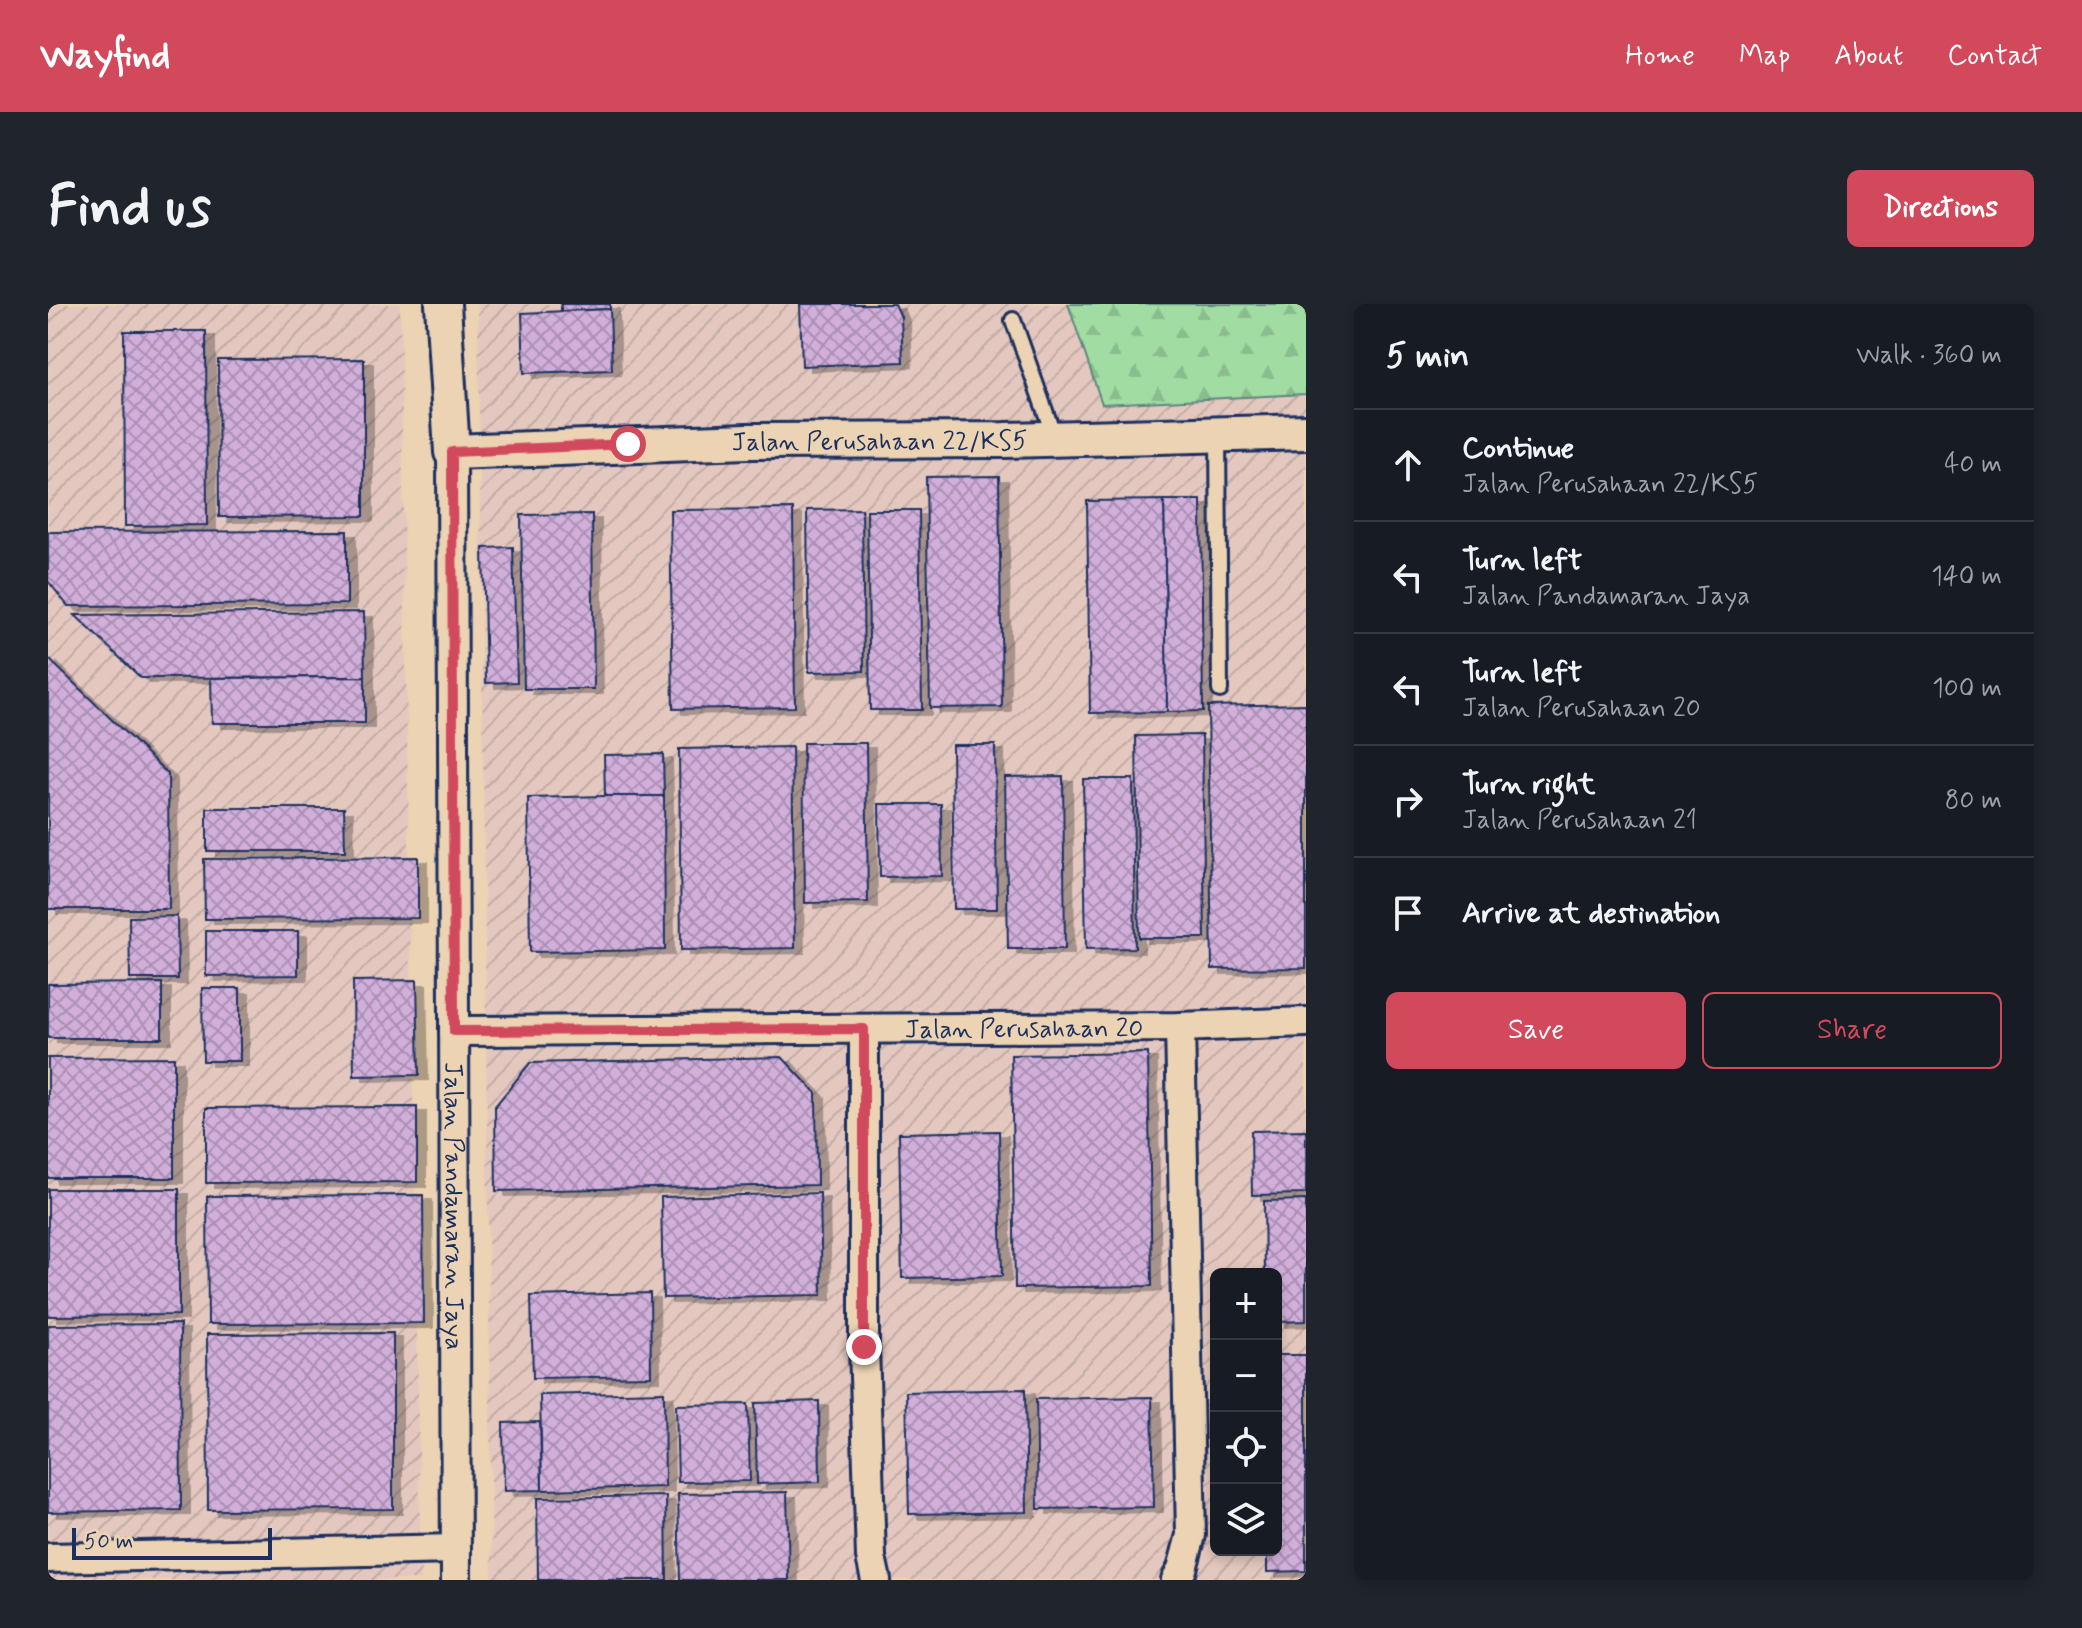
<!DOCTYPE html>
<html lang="en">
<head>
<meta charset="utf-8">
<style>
  body { margin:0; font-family:Mynerve,sans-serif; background:#20242c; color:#f1f3f6 }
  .controls { position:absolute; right:24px; bottom:24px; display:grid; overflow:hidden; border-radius:12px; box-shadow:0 4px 12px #0003 }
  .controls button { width:72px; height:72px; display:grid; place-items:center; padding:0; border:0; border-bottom:2px solid #363941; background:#171b24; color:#f1f3f6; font:40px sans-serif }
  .scale { position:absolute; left:24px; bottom:20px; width:200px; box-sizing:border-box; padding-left:8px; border:4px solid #1b2f5e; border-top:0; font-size:22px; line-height:28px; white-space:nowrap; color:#1b2f5e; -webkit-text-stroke:6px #ebd3b3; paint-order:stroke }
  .stop { position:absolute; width:24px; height:24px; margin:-18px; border:6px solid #d1495b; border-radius:50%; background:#fff }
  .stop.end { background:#d1495b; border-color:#fff; box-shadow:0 2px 8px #0008 }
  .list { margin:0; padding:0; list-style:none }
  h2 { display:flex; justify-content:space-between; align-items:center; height:104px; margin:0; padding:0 32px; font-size:34px }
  h2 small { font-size:26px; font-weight:400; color:#9ea1a6 }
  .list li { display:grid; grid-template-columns:52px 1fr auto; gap:24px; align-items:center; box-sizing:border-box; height:112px; padding:0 32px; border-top:2px solid #363941 }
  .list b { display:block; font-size:30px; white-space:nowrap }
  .list p { margin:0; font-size:26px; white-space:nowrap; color:#9ea1a6 }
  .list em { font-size:26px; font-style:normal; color:#9ea1a6 }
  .actions { display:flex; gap:16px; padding:24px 32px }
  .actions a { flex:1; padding:18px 0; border:2px solid #d1495b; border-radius:12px; text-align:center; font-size:28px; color:#d1495b }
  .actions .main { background:#d1495b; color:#fff }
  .icon { flex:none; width:44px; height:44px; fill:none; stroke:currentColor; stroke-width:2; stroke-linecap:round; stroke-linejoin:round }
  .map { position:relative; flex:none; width:1258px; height:1276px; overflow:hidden; border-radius:12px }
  header { display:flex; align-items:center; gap:48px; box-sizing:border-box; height:112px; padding:0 40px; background:#d1495b; color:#fff }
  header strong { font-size:38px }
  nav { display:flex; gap:44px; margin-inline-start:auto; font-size:28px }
  .intro { display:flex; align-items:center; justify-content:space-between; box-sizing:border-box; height:192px; padding:0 48px }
  h1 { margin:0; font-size:56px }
  .button { padding:20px 36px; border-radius:12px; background:#d1495b; color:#fff; font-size:28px; font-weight:700 }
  main { display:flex; gap:48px; padding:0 48px }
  aside { flex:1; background:#171b24; border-radius:12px; box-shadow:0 4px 12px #0003 }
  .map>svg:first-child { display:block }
</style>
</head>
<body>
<header>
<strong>Wayfind</strong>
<nav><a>Home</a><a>Map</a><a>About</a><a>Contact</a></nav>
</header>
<div class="intro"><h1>Find us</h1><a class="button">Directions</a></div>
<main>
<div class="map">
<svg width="1258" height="1276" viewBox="0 0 1258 1276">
  <defs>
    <pattern id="industrial-furrows" width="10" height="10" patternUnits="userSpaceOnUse" patternTransform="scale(2)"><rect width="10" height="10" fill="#e4c8bf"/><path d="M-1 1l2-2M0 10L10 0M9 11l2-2" fill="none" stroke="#c3aca7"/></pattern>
    <pattern id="forest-firs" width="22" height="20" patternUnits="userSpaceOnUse" patternTransform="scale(2)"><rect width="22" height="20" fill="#a1dca2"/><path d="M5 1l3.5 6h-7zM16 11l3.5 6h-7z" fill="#8abd8e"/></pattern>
    <pattern id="building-cross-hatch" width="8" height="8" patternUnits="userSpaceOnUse" patternTransform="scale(2)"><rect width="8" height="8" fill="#d2afda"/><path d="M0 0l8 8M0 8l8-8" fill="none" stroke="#aa8fb4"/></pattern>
    <filter id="shadow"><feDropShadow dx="9" dy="5" stdDeviation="0" flood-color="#0004"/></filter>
  </defs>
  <rect width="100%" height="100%" fill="#ebd3b3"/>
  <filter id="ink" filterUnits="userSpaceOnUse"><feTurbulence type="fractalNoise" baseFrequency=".0125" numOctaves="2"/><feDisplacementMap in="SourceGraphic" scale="16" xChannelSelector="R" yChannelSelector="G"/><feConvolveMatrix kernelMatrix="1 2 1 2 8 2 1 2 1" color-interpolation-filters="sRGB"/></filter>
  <g filter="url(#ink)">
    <!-- industrial -->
    <g fill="url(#industrial-furrows)" fill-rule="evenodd">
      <polygon points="0,0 352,0 373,1276 0,1276"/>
      <path d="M430,0H1020L1055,100L1258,90V1276H444ZM1168,970H1228V1246H1168Z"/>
    </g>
    <!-- forest -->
    <polygon fill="url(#forest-firs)" stroke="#5e8680" stroke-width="2" points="1020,0 1258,0 1258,90 1054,100"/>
    <!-- building -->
    <g fill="url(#building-cross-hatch)" stroke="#1b2f5e" stroke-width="2" filter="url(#shadow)">
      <polygon points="513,0 562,0 562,5 513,7"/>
      <polygon points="752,0 847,0 853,13 855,58 754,62"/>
      <polygon points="562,5 564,66 476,69 474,9"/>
      <polygon points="76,27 158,27 159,221 77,222"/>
      <polygon points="316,55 316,212 171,213 170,56"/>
      <polygon points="951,172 954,403 882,404 878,173"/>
      <polygon points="1116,196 1153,196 1155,407 1119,408"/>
      <polygon points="1116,196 1119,408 1042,409 1039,197"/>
      <polygon points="745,205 747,403 625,405 622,206"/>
      <polygon points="814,205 816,367 761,368 759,206"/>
      <polygon points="819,206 871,206 874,406 822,406"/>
      <polygon points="544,210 546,385 476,385 473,211"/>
      <polygon points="299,227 299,300 20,302 0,277 0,228"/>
      <polygon points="465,243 469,378 438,379 435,244"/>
      <polygon points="316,308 317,373 93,374 27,311"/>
      <polygon points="0,354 120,470 121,605 0,605"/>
      <polygon points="317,373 317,419 164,419 163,374"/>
      <polygon points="1258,400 1258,664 1164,665 1160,402"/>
      <polygon points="1154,431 1157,634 1091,634 1088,432"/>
      <polygon points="755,439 818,439 820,598 757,599"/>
      <polygon points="904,441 947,441 949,605 906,605"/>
      <polygon points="744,443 747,644 633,646 631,445"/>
      <polygon points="615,450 616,492 557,492 556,451"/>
      <polygon points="1015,472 1017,645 960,645 957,473"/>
      <polygon points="1035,475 1085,475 1087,644 1038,645"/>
      <polygon points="557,492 616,492 617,646 482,648 480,494"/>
      <polygon points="831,500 893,500 894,572 832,573"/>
      <polygon points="159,504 296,504 297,547 159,547"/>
      <polygon points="370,553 370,614 157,615 156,555"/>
      <polygon points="129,612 130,675 82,675 81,613"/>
      <polygon points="158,627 250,627 250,671 158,672"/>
      <polygon points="369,676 371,771 306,772 305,677"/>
      <polygon points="114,679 114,734 0,734 0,680"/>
      <polygon points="154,684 192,684 192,757 155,757"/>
      <polygon points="1100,749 1104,982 967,984 963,751"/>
      <polygon points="126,753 126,874 0,874 0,754"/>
      <polygon points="734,753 768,789 769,881 448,887 447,802 482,759"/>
      <polygon points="369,803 369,878 158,879 158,804"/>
      <polygon points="1258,826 1258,890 1204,891 1203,827"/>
      <polygon points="951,827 954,972 854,974 851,829"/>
      <polygon points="0,885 131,885 131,1011 0,1012"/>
      <polygon points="772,889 774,991 615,994 613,893"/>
      <polygon points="375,891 376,1019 160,1020 159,892"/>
      <polygon points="1258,896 1258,1017 1228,1018 1228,970 1217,970 1216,897"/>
      <polygon points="602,989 603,1072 485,1074 483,992"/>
      <polygon points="132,1020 133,1206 0,1208 0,1021"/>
      <polygon points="345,1029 345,1205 160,1206 159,1030"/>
      <polygon points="1228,1051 1258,1051 1258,1267 1219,1268 1219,1246 1228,1246"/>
      <polygon points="977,1085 979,1208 861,1210 858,1088"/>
      <polygon points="616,1088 617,1183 494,1186 492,1091"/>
      <polygon points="1104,1093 1106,1203 990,1205 988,1095"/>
      <polygon points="771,1097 772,1178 709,1180 707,1099"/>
      <polygon points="700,1100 702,1177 630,1178 628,1101"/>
      <polygon points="492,1118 494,1186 456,1187 455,1119"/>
      <polygon points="739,1188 741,1276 632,1276 630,1190"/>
      <polygon points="618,1192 619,1276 490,1276 489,1194"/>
    </g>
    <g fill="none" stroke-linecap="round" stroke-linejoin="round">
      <!-- service casing -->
      <g stroke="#1b2f5e" stroke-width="20">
        <g id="service">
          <polyline points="965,16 1007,135"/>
          <polyline points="1170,131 1172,386"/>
        </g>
      </g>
      <!-- minor casing -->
      <g stroke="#1b2f5e" stroke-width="34">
        <g id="minor">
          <path id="s1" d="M404,148L408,1276"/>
          <polyline points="816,725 816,1043 823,1253 828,1276"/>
          <path id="s2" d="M406,727L1132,723L1258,718"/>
          <polyline points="0,1254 408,1245"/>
          <polyline points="1128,1276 1134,1265 1143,1231 1132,723"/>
        </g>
      </g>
      <!-- tertiary casing -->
      <g stroke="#1b2f5e" stroke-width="40">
        <g id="tertiary">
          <path id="s3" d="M395,0L404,148L699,137L956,136L1258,128"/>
        </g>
      </g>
      <!-- service -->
      <use href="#service" stroke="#ebd3b3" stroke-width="14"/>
      <!-- minor -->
      <use href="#minor" stroke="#ebd3b3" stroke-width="28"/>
      <!-- tertiary -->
      <use href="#tertiary" stroke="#ebd3b3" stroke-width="34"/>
    </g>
  </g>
  <g fill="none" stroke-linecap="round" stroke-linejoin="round" filter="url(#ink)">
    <!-- route -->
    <polyline stroke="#d1495b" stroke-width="10" points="580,140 404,148 406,727 816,725 816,1043"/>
  </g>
  <g text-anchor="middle" stroke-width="6" stroke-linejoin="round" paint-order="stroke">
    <!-- street labels -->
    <g font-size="26" fill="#1b2f5e" stroke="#ebd3b3">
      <text dy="9" stroke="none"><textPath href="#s3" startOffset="576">Jalan Perusahaan 22/KS5</textPath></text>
      <text dy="9" stroke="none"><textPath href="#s2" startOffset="570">Jalan Perusahaan 20</textPath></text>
      <text dy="9" stroke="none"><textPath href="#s1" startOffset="754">Jalan Pandamaran Jaya</textPath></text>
    </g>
  </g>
</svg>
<div class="controls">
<button>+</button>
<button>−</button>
<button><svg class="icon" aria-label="locate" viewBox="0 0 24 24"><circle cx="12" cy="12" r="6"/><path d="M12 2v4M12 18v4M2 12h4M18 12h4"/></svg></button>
<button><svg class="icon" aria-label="layers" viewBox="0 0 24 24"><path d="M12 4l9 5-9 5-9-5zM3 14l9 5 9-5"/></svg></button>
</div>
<div class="scale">50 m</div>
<div class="stop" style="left:580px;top:140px"></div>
<div class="stop end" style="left:816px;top:1043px"></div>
</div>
<aside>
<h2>5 min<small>Walk · 360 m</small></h2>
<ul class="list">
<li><svg class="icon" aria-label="ahead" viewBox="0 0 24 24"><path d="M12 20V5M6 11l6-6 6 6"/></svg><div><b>Continue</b><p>Jalan Perusahaan 22/KS5</p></div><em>40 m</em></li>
<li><svg class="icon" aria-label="left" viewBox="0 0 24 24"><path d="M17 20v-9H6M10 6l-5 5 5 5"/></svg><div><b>Turn left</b><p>Jalan Pandamaran Jaya</p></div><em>140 m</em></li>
<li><svg class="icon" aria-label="left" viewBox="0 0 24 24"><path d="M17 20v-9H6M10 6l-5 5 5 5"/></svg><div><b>Turn left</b><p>Jalan Perusahaan 20</p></div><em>100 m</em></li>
<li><svg class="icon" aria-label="right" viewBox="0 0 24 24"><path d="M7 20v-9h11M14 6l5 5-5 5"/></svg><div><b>Turn right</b><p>Jalan Perusahaan 21</p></div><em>80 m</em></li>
<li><svg class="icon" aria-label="arrive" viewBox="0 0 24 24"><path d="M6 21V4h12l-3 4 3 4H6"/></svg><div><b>Arrive at destination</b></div></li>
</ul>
<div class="actions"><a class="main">Save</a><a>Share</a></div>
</aside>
</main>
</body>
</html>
